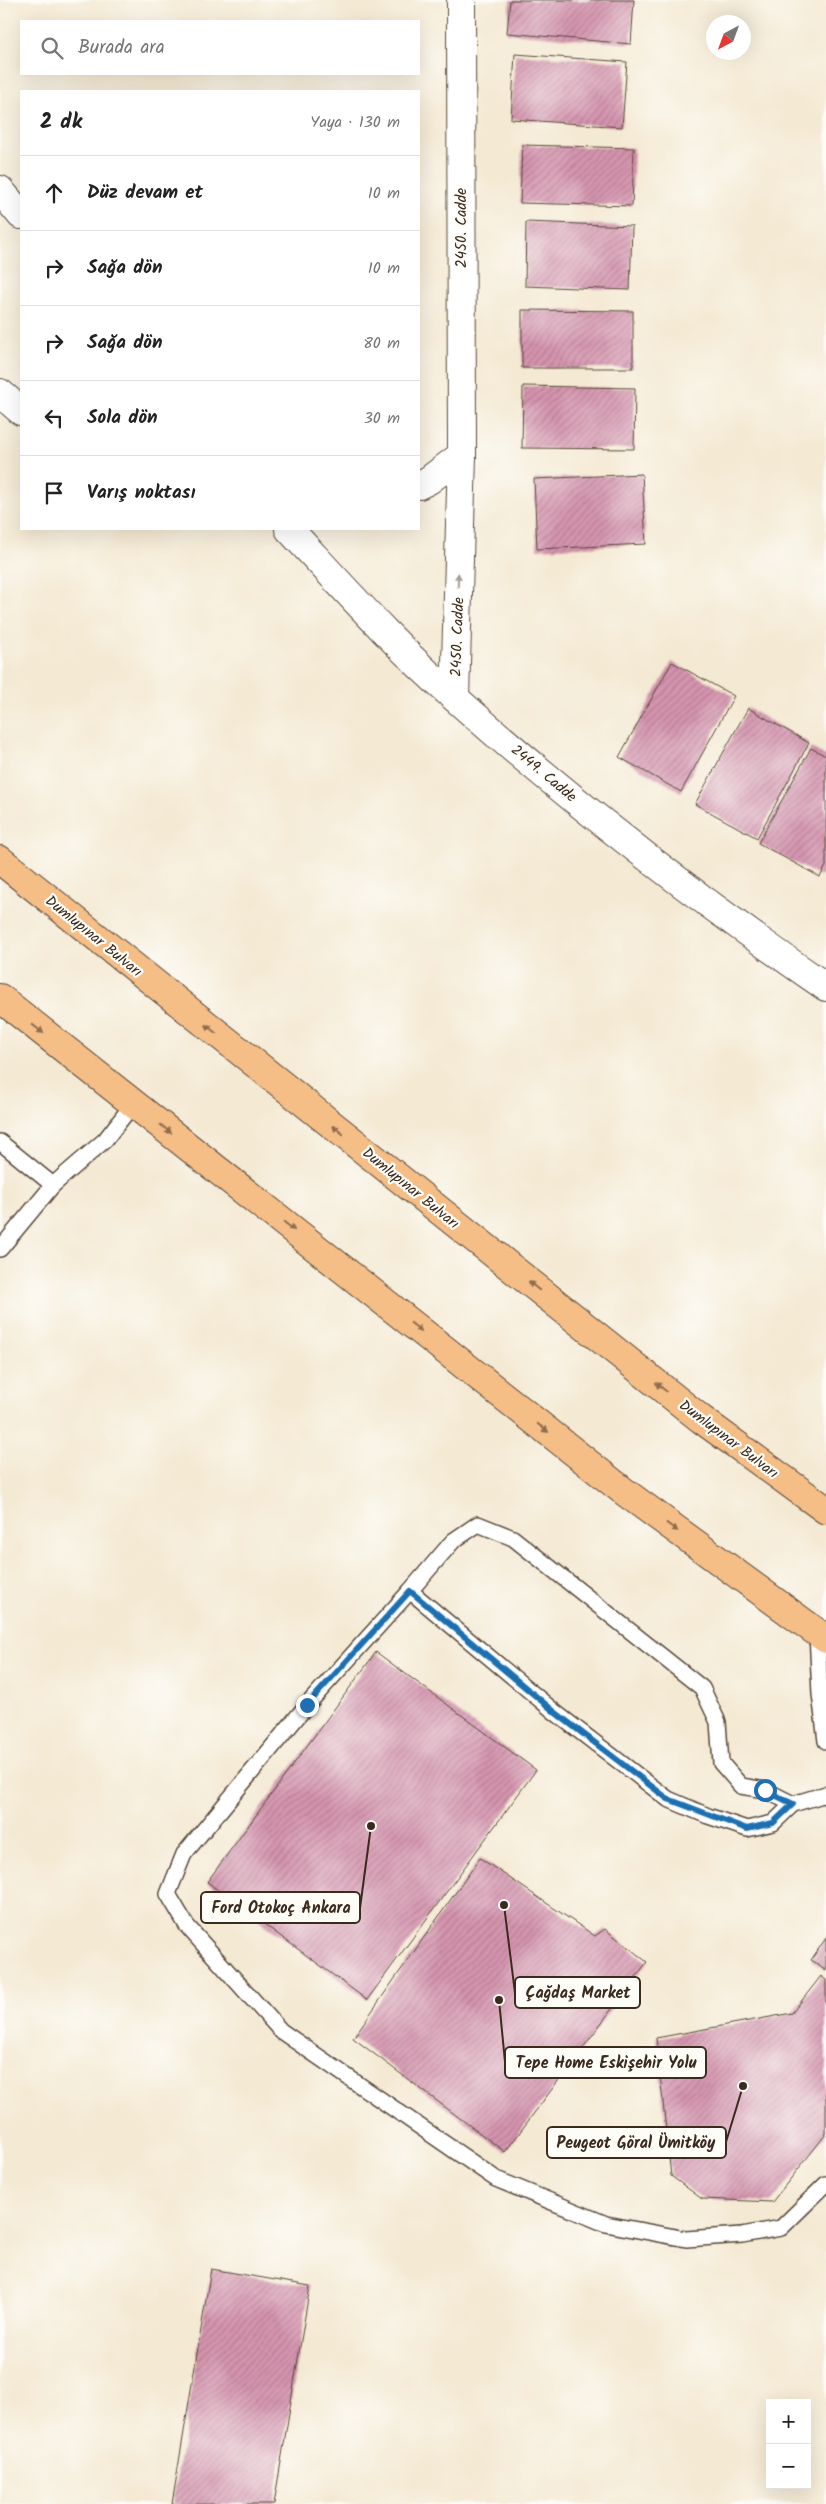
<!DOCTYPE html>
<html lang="tr">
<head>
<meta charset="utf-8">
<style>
  body { margin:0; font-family:Kalam,sans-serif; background:#f6f6f6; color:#222 }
  .controls { position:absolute; right:15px; bottom:15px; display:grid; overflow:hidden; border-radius:0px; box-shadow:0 5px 20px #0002 }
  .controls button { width:45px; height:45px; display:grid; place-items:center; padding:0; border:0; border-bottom:1px solid #e0e0e0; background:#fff; color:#222; font:25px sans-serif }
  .compass { position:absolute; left:706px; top:15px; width:45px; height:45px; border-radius:50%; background:#fff; box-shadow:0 5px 20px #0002; rotate:221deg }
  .stop { position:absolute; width:15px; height:15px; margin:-11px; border:4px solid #1f6fb2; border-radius:50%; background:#fff }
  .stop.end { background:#1f6fb2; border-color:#fff; box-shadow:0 1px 5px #0008 }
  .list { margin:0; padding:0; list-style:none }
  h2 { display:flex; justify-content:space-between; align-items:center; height:65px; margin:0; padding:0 20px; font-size:21px }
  h2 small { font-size:16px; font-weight:400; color:#767676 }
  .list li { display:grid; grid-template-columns:32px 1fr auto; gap:15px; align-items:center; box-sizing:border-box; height:75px; padding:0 20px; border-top:1px solid #e0e0e0 }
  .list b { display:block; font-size:19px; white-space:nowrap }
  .list em { font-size:16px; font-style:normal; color:#767676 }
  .icon { flex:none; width:28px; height:28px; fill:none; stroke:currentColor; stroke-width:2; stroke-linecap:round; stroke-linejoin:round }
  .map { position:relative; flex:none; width:826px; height:2504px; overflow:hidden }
  .search { position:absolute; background:#fff; box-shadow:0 5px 20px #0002; left:20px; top:20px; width:400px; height:55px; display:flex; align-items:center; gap:12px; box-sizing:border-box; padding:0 18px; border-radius:0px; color:#767676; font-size:19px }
  .panel { position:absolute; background:#fff; box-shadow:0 5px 20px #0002; left:20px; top:90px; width:400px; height:440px; border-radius:0px }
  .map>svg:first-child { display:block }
</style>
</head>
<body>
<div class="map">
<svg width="826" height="2504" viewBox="0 0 826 2504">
  <defs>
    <pattern id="building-hatch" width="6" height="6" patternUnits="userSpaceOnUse" patternTransform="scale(1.25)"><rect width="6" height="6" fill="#d594af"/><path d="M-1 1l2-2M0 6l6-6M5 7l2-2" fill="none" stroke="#ae798e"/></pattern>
  </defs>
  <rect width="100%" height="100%" fill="#fdfcf7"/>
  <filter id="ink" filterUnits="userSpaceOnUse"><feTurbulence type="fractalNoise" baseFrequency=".02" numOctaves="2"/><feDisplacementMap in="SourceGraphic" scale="10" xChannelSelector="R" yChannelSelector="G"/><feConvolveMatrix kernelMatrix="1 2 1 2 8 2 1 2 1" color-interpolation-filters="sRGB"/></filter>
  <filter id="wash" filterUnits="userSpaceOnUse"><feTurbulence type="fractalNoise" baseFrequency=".0096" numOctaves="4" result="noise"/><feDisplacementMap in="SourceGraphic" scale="20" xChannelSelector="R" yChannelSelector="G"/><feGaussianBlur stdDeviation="1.12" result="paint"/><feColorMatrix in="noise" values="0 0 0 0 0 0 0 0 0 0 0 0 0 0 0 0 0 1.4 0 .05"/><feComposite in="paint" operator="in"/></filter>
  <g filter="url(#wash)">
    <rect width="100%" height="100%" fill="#f4e9d3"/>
    <g id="blocks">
      <!-- building -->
      <g fill="url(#building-hatch)">
        <polygon points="510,0 634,0 631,44 507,33"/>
        <polygon points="515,54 627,62 622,127 511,119"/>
        <polygon points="522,145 634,148 632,206 520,203"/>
        <polygon points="526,222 632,226 630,290 525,286"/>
        <polygon points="522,310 633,311 633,368 522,368"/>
        <polygon points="523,386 635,388 634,449 522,448"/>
        <polygon points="642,474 646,544 537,549 534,479"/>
        <polygon points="672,662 734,696 681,792 619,757"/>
        <polygon points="748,708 809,743 757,838 695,804"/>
        <polygon points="811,748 826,756 826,866 820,877 758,843"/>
        <polygon points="376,1652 536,1770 367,2000 207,1882"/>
        <polygon points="480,1858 595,1936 605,1929 647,1962 505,2152 353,2038"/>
        <polygon points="826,1938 826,1971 811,1960"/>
        <polygon points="821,1976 826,1980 826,2134 772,2202 702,2199 671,2176 656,2038 792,2013"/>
        <polygon points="211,2269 310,2286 274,2504 172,2504"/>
      </g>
    </g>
  </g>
  <g filter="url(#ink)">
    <use href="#blocks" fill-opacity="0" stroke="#574739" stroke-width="1"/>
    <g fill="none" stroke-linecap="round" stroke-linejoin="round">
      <!-- service casing -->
      <g stroke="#574739" stroke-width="18">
        <g id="service">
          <polyline points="0,1142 53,1185"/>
          <polyline points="0,1249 53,1185 105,1140 133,1104"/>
          <polyline points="410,1591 556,1713 668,1799 708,1816 747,1829 773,1823 793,1804"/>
          <polyline points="817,1633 820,1694 826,1741"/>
          <polyline points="826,1794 793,1804 765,1790 741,1786 721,1763 718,1722 702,1688 513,1538 478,1524 453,1541 410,1591 307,1705 184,1854 168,1894 187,1926 281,2031 496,2179 606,2224 686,2239 742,2235 781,2228 826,2184"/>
        </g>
      </g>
      <!-- minor casing -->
      <g stroke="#574739" stroke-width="30">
        <g id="minor">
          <polyline points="0,190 21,215"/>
          <polyline points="0,393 21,411"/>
          <polyline points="419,485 429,480 462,455"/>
          <path d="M289,529C343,587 396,647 456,699C572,802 697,899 826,987"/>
          <polyline points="455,698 462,455 461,0"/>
        </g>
      </g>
      <!-- trunk casing -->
      <g stroke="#574739" stroke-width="30">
        <g id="trunk">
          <polyline points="0,860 701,1419 826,1510"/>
          <polyline points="0,998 622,1490 826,1639"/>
        </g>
      </g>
      <!-- service -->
      <use href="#service" stroke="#fff" stroke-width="15"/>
      <!-- minor -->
      <use href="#minor" stroke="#fff" stroke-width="28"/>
      <!-- trunk -->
      <use href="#trunk" stroke="#f6be87" stroke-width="28"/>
    </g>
    <!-- one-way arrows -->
    <defs><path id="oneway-solid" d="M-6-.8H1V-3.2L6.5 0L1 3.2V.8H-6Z" transform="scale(1.25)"/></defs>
    <use fill="#a79f9a" href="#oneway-solid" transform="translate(458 580) rotate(-88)"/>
    <g fill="#8f6d4d">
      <use href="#oneway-solid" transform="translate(38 1029) rotate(38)"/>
      <use href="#oneway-solid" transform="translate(211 1029) rotate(-141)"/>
      <use href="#oneway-solid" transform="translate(166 1129) rotate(38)"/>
      <use href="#oneway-solid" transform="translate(338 1130) rotate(-141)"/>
      <use href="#oneway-solid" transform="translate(289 1226) rotate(38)"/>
      <use href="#oneway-solid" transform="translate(534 1286) rotate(-141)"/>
      <use href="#oneway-solid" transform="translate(416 1327) rotate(38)"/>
      <use href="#oneway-solid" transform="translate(661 1387) rotate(-141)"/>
      <use href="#oneway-solid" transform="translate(543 1428) rotate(38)"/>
      <use href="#oneway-solid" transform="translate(672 1527) rotate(36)"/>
    </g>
  </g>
  <g fill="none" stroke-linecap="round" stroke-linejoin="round" filter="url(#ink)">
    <!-- route -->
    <polyline stroke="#1f6fb2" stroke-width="6" points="307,1705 410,1591 556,1713 668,1799 747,1829 773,1823 793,1804 765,1790"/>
  </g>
  <g text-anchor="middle" stroke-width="4.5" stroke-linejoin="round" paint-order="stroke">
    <!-- street labels -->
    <g font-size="15" fill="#3b2a1e" stroke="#fdfcf7">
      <text transform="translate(461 228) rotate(-90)" y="5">2450. Cadde</text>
      <text transform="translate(457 637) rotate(-88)" y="5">2450. Cadde</text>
      <text transform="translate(544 773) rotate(40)" y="5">2449. Cadde</text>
      <text transform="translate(94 936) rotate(39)" y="5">Dumlupınar Bulvarı</text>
      <text transform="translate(411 1188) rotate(39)" y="5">Dumlupınar Bulvarı</text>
      <text transform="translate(729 1439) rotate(37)" y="5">Dumlupınar Bulvarı</text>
    </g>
  </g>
  <!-- callouts -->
  <path fill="none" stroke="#3b2a1e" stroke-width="2" d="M371 1826L360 1908M504 1905L515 1993M499 2000L505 2062M743 2086L726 2142"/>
  <g fill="#3b2a1e" stroke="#fdfcf7" stroke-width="2">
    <circle cx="371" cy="1826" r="5"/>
    <circle cx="504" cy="1905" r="5"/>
    <circle cx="499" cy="2000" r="5"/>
    <circle cx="743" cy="2086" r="5"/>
  </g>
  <g fill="#fdfcf7" stroke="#3b2a1e" stroke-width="2">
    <rect x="201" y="1892" width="159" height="31" rx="5"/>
    <rect x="515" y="1977" width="125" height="31" rx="5"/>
    <rect x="505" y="2047" width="201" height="31" rx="5"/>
    <rect x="547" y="2127" width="179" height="31" rx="5"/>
  </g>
  <g font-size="16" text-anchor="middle" font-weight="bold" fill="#3b2a1e">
    <text x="281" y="1913">Ford Otokoç Ankara</text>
    <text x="578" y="1998">Çağdaş Market</text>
    <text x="606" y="2068">Tepe Home Eskişehir Yolu</text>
    <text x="636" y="2148">Peugeot Göral Ümitköy</text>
  </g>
</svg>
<div class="controls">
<button>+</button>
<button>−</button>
</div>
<svg class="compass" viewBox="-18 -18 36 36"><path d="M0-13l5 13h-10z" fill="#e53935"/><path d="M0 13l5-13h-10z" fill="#767676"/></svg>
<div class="stop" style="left:765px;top:1790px"></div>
<div class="stop end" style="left:307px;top:1705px"></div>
<div class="search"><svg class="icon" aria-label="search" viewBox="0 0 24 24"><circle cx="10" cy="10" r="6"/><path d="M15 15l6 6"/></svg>Burada ara</div>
<section class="panel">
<h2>2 dk<small>Yaya · 130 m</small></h2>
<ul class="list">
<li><svg class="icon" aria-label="ahead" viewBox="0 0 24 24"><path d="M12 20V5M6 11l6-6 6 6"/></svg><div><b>Düz devam et</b></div><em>10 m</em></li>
<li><svg class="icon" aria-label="right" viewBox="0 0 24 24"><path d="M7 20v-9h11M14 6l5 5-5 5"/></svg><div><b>Sağa dön</b></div><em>10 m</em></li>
<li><svg class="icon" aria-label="right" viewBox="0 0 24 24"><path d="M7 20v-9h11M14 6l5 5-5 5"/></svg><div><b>Sağa dön</b></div><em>80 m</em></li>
<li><svg class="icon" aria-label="left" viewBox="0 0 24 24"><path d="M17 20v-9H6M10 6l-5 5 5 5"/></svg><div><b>Sola dön</b></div><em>30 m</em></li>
<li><svg class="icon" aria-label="arrive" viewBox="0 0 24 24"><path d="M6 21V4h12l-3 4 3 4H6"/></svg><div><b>Varış noktası</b></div></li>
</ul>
</section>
</div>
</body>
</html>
